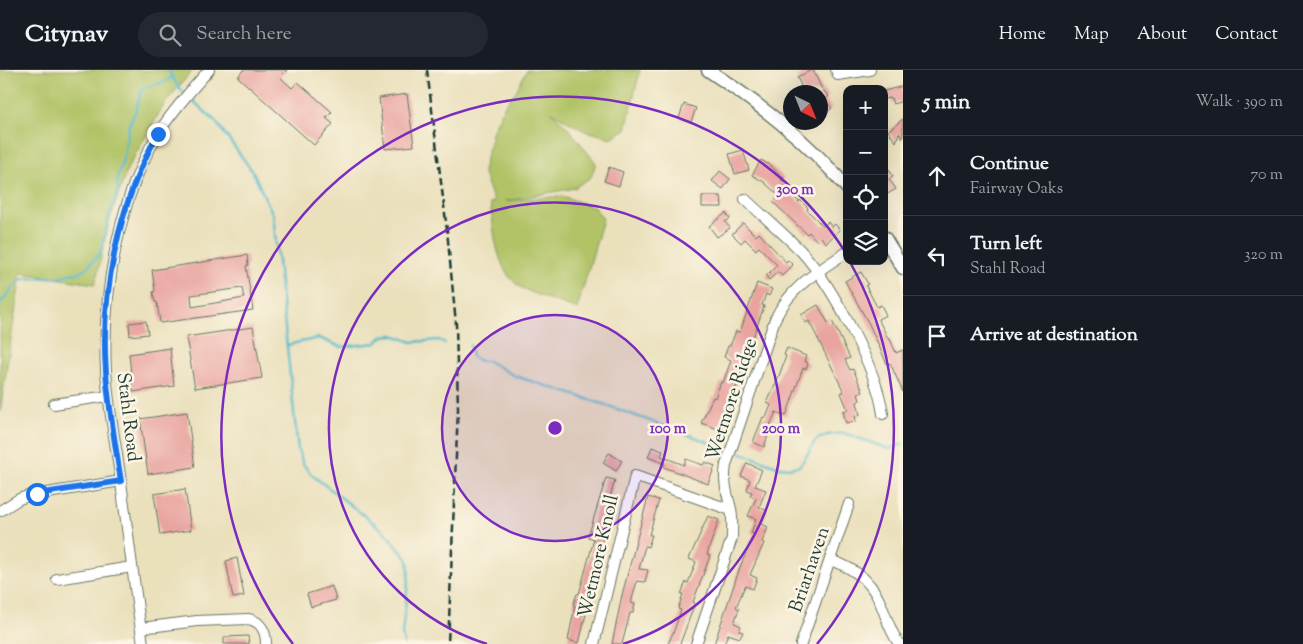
<!DOCTYPE html>
<html lang="en">
<head>
<meta charset="utf-8">
<style>
  body { margin:0; font-family:"Sorts Mill Goudy",serif; background:#242831; color:#f1f3f6 }
  .controls { position:absolute; right:15px; top:15px; display:grid; overflow:hidden; border-radius:10px; box-shadow:0 5px 20px #0002 }
  .controls button { width:45px; height:45px; display:grid; place-items:center; padding:0; border:0; border-bottom:1px solid #363941; background:#171b24; color:#f1f3f6; font:25px sans-serif }
  .compass { position:absolute; left:783px; top:15px; width:45px; height:45px; border-radius:50%; background:#171b24; box-shadow:0 5px 20px #0002; rotate:137deg }
  .stop { position:absolute; width:15px; height:15px; margin:-11px; border:4px solid #1a73e8; border-radius:50%; background:#fff }
  .stop.end { background:#1a73e8; border-color:#fff; box-shadow:0 1px 5px #0008 }
  .list { margin:0; padding:0; list-style:none }
  h2 { display:flex; justify-content:space-between; align-items:center; height:65px; margin:0; padding:0 20px; font-size:21px }
  h2 small { font-size:16px; font-weight:400; color:#9ea1a6 }
  .list li { display:grid; grid-template-columns:32px 1fr auto; gap:15px; align-items:center; box-sizing:border-box; height:80px; padding:0 20px; border-top:1px solid #363941 }
  .list b { display:block; font-size:19px; white-space:nowrap }
  .list p { margin:0; font-size:16px; white-space:nowrap; color:#9ea1a6 }
  .list em { font-size:16px; font-style:normal; color:#9ea1a6 }
  .icon { flex:none; width:28px; height:28px; fill:none; stroke:currentColor; stroke-width:2; stroke-linecap:round; stroke-linejoin:round }
  .map { position:relative; flex:none; width:903px; height:574px; overflow:hidden }
  header { display:flex; align-items:center; gap:30px; box-sizing:border-box; height:70px; padding:0 25px; background:#171b24; border-bottom:1px solid #363941 }
  header strong { font-size:24px }
  nav { display:flex; gap:28px; margin-inline-start:auto; font-size:18px }
  .search { width:350px; height:45px; background:#242831; display:flex; align-items:center; gap:12px; box-sizing:border-box; padding:0 18px; border-radius:28px; color:#9ea1a6; font-size:19px }
  main { display:flex }
  aside { flex:1; background:#171b24 }
  .map>svg:first-child { display:block }
</style>
</head>
<body>
<header>
<strong>Citynav</strong>
<div class="search"><svg class="icon" aria-label="search" viewBox="0 0 24 24"><circle cx="10" cy="10" r="6"/><path d="M15 15l6 6"/></svg>Search here</div>
<nav><a>Home</a><a>Map</a><a>About</a><a>Contact</a></nav>
</header>
<main>
<div class="map">
<svg width="903" height="574" viewBox="0 0 903 574">
  <rect width="100%" height="100%" fill="#fcf5e5"/>
  <filter id="ink" filterUnits="userSpaceOnUse"><feTurbulence type="fractalNoise" baseFrequency=".02" numOctaves="2"/><feDisplacementMap in="SourceGraphic" scale="10" xChannelSelector="R" yChannelSelector="G"/><feConvolveMatrix kernelMatrix="1 2 1 2 8 2 1 2 1" color-interpolation-filters="sRGB"/></filter>
  <filter id="wash" filterUnits="userSpaceOnUse"><feTurbulence type="fractalNoise" baseFrequency=".0096" numOctaves="4" result="noise"/><feDisplacementMap in="SourceGraphic" scale="20" xChannelSelector="R" yChannelSelector="G"/><feGaussianBlur stdDeviation="1.12" result="paint"/><feColorMatrix in="noise" values="0 0 0 0 0 0 0 0 0 0 0 0 0 0 0 0 0 1.4 0 .05"/><feComposite in="paint" operator="in"/></filter>
  <g filter="url(#wash)">
    <rect width="100%" height="100%" fill="#eae0bc"/>
    <!-- green -->
    <g fill="#b1c366" stroke="#68804d">
      <polygon points="0,0 193,0 165,33 128,97 109,152 95,214 21,203 0,342"/>
      <path d="M527,0H640L626,59L611,68L583,60L551,42L570,60L596,93L591,107L574,118L506,131L562,126L594,137L603,149L577,239C562,233 526,223 515,213C495,195 494,158 490,133L494,132L483,101L493,60L505,35L516,21Z"/>
    </g>
    <g fill="none" stroke-linecap="round" stroke-linejoin="round">
      <!-- stream -->
      <g stroke="#4cb8c8" stroke-width="2.5">
        <polyline points="168,0 179,18 184,23"/>
        <polyline points="189,27 216,52 253,102 273,145 298,380 303,394 312,405 384,461 408,490 409,503 402,564 404,574"/>
        <polyline points="0,234 17,213 23,209 60,207 68,204 78,203 85,199 99,185 113,132 118,123 117,110 124,86 129,55 136,40 142,18 164,12 172,7"/>
        <polyline points="287,275 319,268 341,277 376,273 383,266 393,265 412,272 439,270 445,273"/>
        <polyline points="470,275 472,287 481,291 488,291 515,306 603,334 725,378"/>
        <polyline points="741,383 780,397 789,398 799,396 804,390 816,370 827,365 844,363 889,379 903,374"/>
      </g>
    </g>
    <g id="blocks">
      <!-- building -->
      <g fill="#e9a4a0" fill-rule="evenodd">
        <polygon points="243,0 287,0 280,7 292,18 298,12 332,42 326,48 333,54 314,75 238,7"/>
        <polygon points="812,0 813,0 822,19 829,26 825,30 832,38 820,48 820,22 804,22 797,7"/>
        <polygon points="903,16 903,31 893,34 891,28 884,29 884,21"/>
        <polygon points="407,24 414,76 385,79 379,28"/>
        <polygon points="684,34 696,38 691,52 679,48"/>
        <polygon points="903,49 903,68 899,63 896,72 888,61"/>
        <polygon points="743,80 749,100 735,104 729,84"/>
        <polygon points="761,90 771,96 784,108 781,110 785,114 783,117 799,132 800,130 808,138 807,140 823,156 828,152 832,157 835,154 840,160 826,173 821,167 817,171 809,162 807,164 794,152 773,132 779,126 764,112 752,105"/>
        <polygon points="609,97 623,102 619,116 604,111"/>
        <polygon points="888,98 893,106 889,109 896,119 884,126 884,100"/>
        <polygon points="720,101 730,109 723,119 712,111"/>
        <polygon points="702,126 721,126 722,137 702,137"/>
        <polygon points="726,143 730,149 725,152 730,158 717,167 709,156"/>
        <polygon points="743,153 756,166 759,163 786,192 788,190 793,195 782,206 778,202 769,210 766,206 777,195 759,177 756,180 745,169 741,173 732,164"/>
        <path d="M247,185L248,195L246,196L253,240L160,253L157,232H155L153,222L155,221L152,200ZM242,218L244,228L192,237L191,225Z"/>
        <polygon points="861,202 868,214 866,216 877,237 881,235 886,245 878,249 889,270 890,269 896,283 903,280 903,322 890,293 887,294 869,254 845,211"/>
        <polygon points="757,213 772,219 769,226 766,224 762,235 764,236 746,288 744,287 738,301 741,302 731,334 723,354 720,353 718,359 701,353 713,327 715,328 721,312 723,313 731,290 724,287 728,276 730,276 736,261 740,262"/>
        <polygon points="818,235 828,253 832,251 840,267 850,288 845,290 850,300 853,299 863,322 858,324 860,330 857,332 860,345 855,346 856,351 846,353 843,341 848,340 841,323 844,322 819,271 809,251 806,253 801,245"/>
        <polygon points="146,251 148,264 130,266 129,253"/>
        <polygon points="253,257 262,308 195,318 186,267"/>
        <polygon points="170,278 174,316 133,322 129,284"/>
        <polygon points="787,278 806,286 804,291 808,293 806,299 803,298 786,346 776,342 766,365 768,365 764,377 753,372 763,347 766,348 771,335 767,333 779,306 786,286 784,285"/>
        <polygon points="187,342 195,397 148,404 140,349"/>
        <polygon points="652,377 663,381 661,386 684,395 686,389 703,395 705,392 715,396 708,414 664,397 665,394 648,387"/>
        <polygon points="609,383 622,391 616,401 603,393"/>
        <polygon points="747,393 762,400 755,416 766,420 759,437 767,441 761,454 768,457 762,472 764,473 750,505 757,508 753,519 745,516 736,537 739,539 734,553 741,556 739,561 743,562 740,568 728,564 724,574 714,574 740,497 754,464 751,463 756,449 748,446 756,428 750,426 752,422 747,420 750,410 741,406"/>
        <polygon points="606,408 615,410 610,427 615,428 600,478 602,479 593,511 589,528 590,528 584,544 586,544 579,573 568,570 575,536 573,535 577,524 579,524 594,469 588,467"/>
        <polygon points="185,419 191,460 160,465 154,424"/>
        <polygon points="648,427 659,430 649,465 652,465 648,477 645,476 639,499 648,500 645,512 637,511 631,533 635,534 633,543 630,543 622,574 612,574 622,525"/>
        <polygon points="708,446 719,450 707,484 710,486 693,532 695,533 680,574 668,574 675,558 681,540 678,539 683,524 681,524 686,512 688,513 696,492 689,489"/>
        <polygon points="237,488 244,526 233,528 226,491"/>
        <polygon points="332,516 336,530 311,537 307,524"/>
        <polygon points="248,566 249,574 224,574 224,567"/>
      </g>
    </g>
  </g>
  <g filter="url(#ink)">
    <use href="#blocks" fill-opacity="0" stroke="#667664" stroke-width="1"/>
    <g fill="none" stroke-linecap="round" stroke-linejoin="round">
      <!-- minor casing -->
      <g stroke="#667664" stroke-width="12">
        <g id="minor">
          <polyline points="836,0 838,5 870,0"/>
          <path d="M745,129C763,146 783,163 801,181C832,215 877,299 883,344"/>
          <polyline points="54,334 108,326"/>
          <polyline points="0,441 19,429 28,426 121,411"/>
          <path d="M830,490C859,500 874,513 884,542C888,553 892,564 899,574"/>
          <polyline points="57,509 132,497"/>
          <path d="M141,558L197,551L248,549C261,551 266,562 266,574"/>
          <path d="M143,574C135,520 128,466 121,412C116,375 108,337 106,300C102,223 119,125 161,59C175,38 192,19 209,0"/>
          <polyline points="594,574 635,406 731,440"/>
          <path d="M696,574L732,468C732,458 733,449 731,439C727,423 723,412 726,395L775,249C790,217 818,201 847,182"/>
          <polyline points="801,574 849,434"/>
        </g>
      </g>
      <!-- major casing -->
      <g stroke="#667664" stroke-width="15">
        <g id="major">
          <path d="M708,0C759,34 807,70 847,118"/>
          <polyline points="884,167 903,198"/>
        </g>
      </g>
      <!-- minor -->
      <use href="#minor" stroke="#fff" stroke-width="10"/>
      <!-- major -->
      <use href="#major" stroke="#fff" stroke-width="12"/>
      <!-- rail -->
      <polyline stroke="#1f3d34" stroke-width="2.5" stroke-dasharray="8 4" stroke-linecap="butt" points="427,0 447,160 456,254 458,339 448,574"/>
    </g>
  </g>
  <g fill="none" stroke-linecap="round" stroke-linejoin="round" filter="url(#ink)">
    <!-- route -->
    <path stroke="#1a73e8" stroke-width="6" d="M37,424L121,411C115,375 109,339 106,302C100,224 119,132 158,64"/>
  </g>
  <!-- distance rings -->
  <circle cx="555" cy="358" r="113" fill="#7b2cbf" fill-opacity=".12"/>
  <g fill="none" stroke="#7b2cbf" stroke-width="2.5">
    <circle cx="555" cy="358" r="113"/>
    <path d="M487 574A226 226 0 1 1 623 574"/>
    <path d="M293 574A339 339 0 1 1 846 183M851 194A339 339 0 0 1 817 574"/>
  </g>
  <g text-anchor="middle" stroke-width="5" stroke-linejoin="round" paint-order="stroke">
    <!-- street labels -->
    <g font-size="19" fill="#1f3d34" stroke="#fcf5e5">
      <text transform="translate(730 329) rotate(-72)" y="7">Wetmore Ridge</text>
      <text transform="translate(130 347) rotate(83)" y="7">Stahl Road</text>
      <text transform="translate(597 486) rotate(-77)" y="7">Wetmore Knoll</text>
      <text transform="translate(808 499) rotate(-71)" y="7">Briarhaven</text>
    </g>
  </g>
  <circle cx="555" cy="358" r="8" fill="#7b2cbf" stroke="#fcf5e5" stroke-width="2.5"/>
  <g font-size="15" text-anchor="middle" font-weight="bold" fill="#7b2cbf" stroke="#fcf5e5" stroke-width="5" stroke-linejoin="round" paint-order="stroke">
    <text x="795" y="124">300 m</text>
    <text x="668" y="363">100 m</text>
    <text x="781" y="363">200 m</text>
  </g>
</svg>
<div class="controls">
<button>+</button>
<button>−</button>
<button><svg class="icon" aria-label="locate" viewBox="0 0 24 24"><circle cx="12" cy="12" r="6"/><path d="M12 2v4M12 18v4M2 12h4M18 12h4"/></svg></button>
<button><svg class="icon" aria-label="layers" viewBox="0 0 24 24"><path d="M12 4l9 5-9 5-9-5zM3 14l9 5 9-5"/></svg></button>
</div>
<svg class="compass" viewBox="-18 -18 36 36"><path d="M0-13l5 13h-10z" fill="#e53935"/><path d="M0 13l5-13h-10z" fill="#9ea1a6"/></svg>
<div class="stop" style="left:37px;top:424px"></div>
<div class="stop end" style="left:158px;top:64px"></div>
</div>
<aside>
<h2>5 min<small>Walk · 390 m</small></h2>
<ul class="list">
<li><svg class="icon" aria-label="ahead" viewBox="0 0 24 24"><path d="M12 20V5M6 11l6-6 6 6"/></svg><div><b>Continue</b><p>Fairway Oaks</p></div><em>70 m</em></li>
<li><svg class="icon" aria-label="left" viewBox="0 0 24 24"><path d="M17 20v-9H6M10 6l-5 5 5 5"/></svg><div><b>Turn left</b><p>Stahl Road</p></div><em>320 m</em></li>
<li><svg class="icon" aria-label="arrive" viewBox="0 0 24 24"><path d="M6 21V4h12l-3 4 3 4H6"/></svg><div><b>Arrive at destination</b></div></li>
</ul>
</aside>
</main>
</body>
</html>
